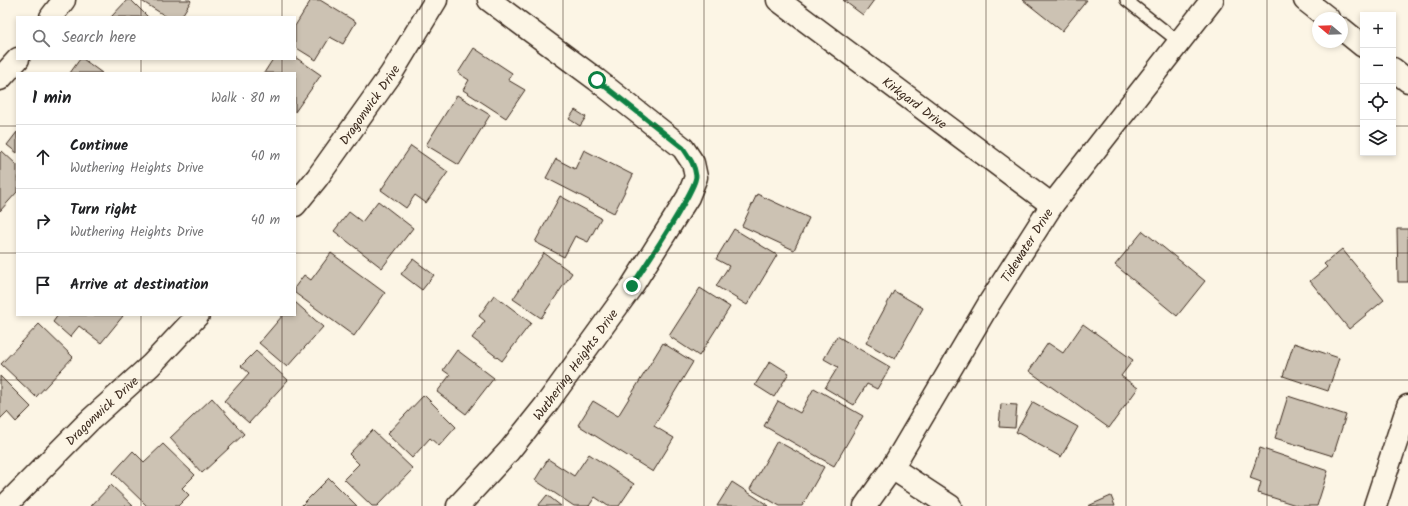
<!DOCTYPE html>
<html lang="en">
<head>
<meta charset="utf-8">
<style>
  body { margin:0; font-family:Kalam,sans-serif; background:#f2f2f2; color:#202124 }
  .controls { position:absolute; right:12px; top:12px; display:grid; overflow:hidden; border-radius:0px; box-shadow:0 2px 6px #0003 }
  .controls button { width:36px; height:36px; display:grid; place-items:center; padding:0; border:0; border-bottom:1px solid #e0e0e0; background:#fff; color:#202124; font:20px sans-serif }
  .compass { position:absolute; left:1312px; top:12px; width:36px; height:36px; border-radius:50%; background:#fff; box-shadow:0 2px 6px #0003; rotate:289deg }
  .stop { position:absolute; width:12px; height:12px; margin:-9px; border:3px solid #0b8043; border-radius:50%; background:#fff }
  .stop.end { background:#0b8043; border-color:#fff; box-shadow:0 1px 4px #0008 }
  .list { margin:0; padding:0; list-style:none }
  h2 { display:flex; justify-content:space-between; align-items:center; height:52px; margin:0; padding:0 16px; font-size:17px }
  h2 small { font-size:13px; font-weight:400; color:#757577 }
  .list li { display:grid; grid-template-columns:26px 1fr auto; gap:12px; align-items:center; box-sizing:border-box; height:64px; padding:0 16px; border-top:1px solid #e0e0e0 }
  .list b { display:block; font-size:15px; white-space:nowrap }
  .list p { margin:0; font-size:13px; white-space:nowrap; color:#757577 }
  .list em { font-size:13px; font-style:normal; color:#757577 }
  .icon { flex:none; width:22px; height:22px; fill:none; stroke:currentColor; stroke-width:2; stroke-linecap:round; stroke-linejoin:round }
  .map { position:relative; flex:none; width:1408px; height:506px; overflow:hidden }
  .search { position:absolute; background:#fff; box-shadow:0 2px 6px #0003; left:16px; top:16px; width:280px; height:44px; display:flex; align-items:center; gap:10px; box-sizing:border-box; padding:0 14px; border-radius:0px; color:#757577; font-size:15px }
  .panel { position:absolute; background:#fff; box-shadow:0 2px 6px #0003; left:16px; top:72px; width:280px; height:244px; border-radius:0px }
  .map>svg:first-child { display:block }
</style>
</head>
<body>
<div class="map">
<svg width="1408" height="506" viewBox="0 0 1408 506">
  <rect width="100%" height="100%" fill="#fcf5e5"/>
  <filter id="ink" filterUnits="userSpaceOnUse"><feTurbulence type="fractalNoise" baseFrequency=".025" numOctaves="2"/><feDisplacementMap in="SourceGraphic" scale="8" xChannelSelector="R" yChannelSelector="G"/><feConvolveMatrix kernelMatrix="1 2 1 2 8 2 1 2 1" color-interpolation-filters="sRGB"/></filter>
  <g filter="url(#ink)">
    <!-- building -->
    <g fill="#ccc2b3" stroke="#3b2a1e">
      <polygon points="127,0 131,0 148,17 111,17"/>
      <polygon points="140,0 190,0 191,1 181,17 167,17"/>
      <polygon points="311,0 320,0 356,22 343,44 330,37 316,60 295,47 295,26"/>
      <polygon points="843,0 874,0 863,15"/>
      <polygon points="1023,0 1087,0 1062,31"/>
      <polygon points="474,48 512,73 508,80 525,90 506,118 463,90 469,80 458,73"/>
      <polygon points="295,57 321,75 295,112 295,73 264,73 273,59 295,59"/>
      <polygon points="80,59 83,59 102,73 70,73"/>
      <polygon points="457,95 490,115 459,165 426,145"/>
      <polygon points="575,110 586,117 580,126 569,119"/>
      <polygon points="17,132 17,153 7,145"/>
      <polygon points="411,146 448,172 426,203 415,195 406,208 381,190"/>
      <polygon points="584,150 633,175 614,213 546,178 556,159 575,169"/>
      <polygon points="2,151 17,165 17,192 0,211 0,153"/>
      <polygon points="757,194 809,218 794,250 742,226"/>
      <polygon points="560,196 601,218 588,242 575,236 564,257 535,242"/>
      <polygon points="378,201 413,228 382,268 334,231 349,212 362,222"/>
      <polygon points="734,229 777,255 747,305 716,286 729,266 716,259"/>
      <polygon points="1397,229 1408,229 1408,282 1398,282"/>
      <polygon points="1143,231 1205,281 1177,316 1115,265"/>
      <polygon points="1342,249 1384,300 1349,329 1310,281 1327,267 1324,264"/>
      <polygon points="331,253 385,293 354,336 295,293 295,287 304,275 311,280"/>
      <polygon points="544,253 572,273 541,318 513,299"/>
      <polygon points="413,259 434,275 422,290 401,274"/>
      <polygon points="700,288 730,307 699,356 669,336"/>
      <polygon points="894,291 923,308 895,359 866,343"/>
      <polygon points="494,295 531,323 502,361 472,338 485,321 479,316"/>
      <polygon points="295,302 323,327 287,367 259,343 283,315 295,315"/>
      <polygon points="58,315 121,315 123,316 101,343 79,326 70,337 53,322"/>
      <polygon points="39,324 73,357 36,397 1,364"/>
      <polygon points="1083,324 1133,360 1121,376 1138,388 1109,428 1029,371 1048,343 1063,353"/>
      <polygon points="837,336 890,367 877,389 867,384 854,405 825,388 838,367 824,359"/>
      <polygon points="663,343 693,362 654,426 674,438 653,472 578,425 593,401 618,416"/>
      <polygon points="1294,343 1339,358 1328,391 1283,376"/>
      <polygon points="457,350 494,378 466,414 437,392 450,375 443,370"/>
      <polygon points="256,351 288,380 249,423 224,401 249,373 241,366"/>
      <polygon points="770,361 789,373 774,397 755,385"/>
      <polygon points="0,376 31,407 16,422 7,412 0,419"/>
      <polygon points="814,388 863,416 834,466 764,426 778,401 800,413"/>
      <polygon points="424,395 456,427 439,446 430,438 412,458 387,434"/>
      <polygon points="1288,396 1346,415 1333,456 1275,438"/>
      <polygon points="212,398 244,434 202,473 170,438"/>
      <polygon points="1033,402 1078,427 1061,457 1016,432"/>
      <polygon points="1001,404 1017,405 1015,428 999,427"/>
      <polygon points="372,430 413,469 377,506 372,506 344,479 359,464 349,454"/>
      <polygon points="777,441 824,467 802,506 780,506 750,489"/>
      <polygon points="163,444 195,475 182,488 189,495 178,506 147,506 113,473 133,451 144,462"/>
      <polygon points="1260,448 1328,471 1317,506 1299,506 1258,493 1261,482 1250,478"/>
      <polygon points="589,454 634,484 619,506 608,506 595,497 589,506 574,506 535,480 548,459 574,476"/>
      <polygon points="329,478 357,506 301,506"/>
      <polygon points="732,482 769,506 717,506"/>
      <polygon points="111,485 133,506 91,506"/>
      <polygon points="547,495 561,506 538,506"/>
      <polygon points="1111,496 1115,506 1088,506"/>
    </g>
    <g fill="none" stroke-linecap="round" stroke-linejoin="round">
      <!-- lane casing -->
      <g stroke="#3b2a1e" stroke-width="14">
        <polyline id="lane" points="1126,0 1179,42"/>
      </g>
      <!-- street casing -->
      <g stroke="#3b2a1e" stroke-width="25">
        <g id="street">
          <path id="s1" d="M778,0L1052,205"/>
          <polyline points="51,17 64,0"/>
          <polyline points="0,79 18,59"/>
          <path id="s2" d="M295,205L317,178L391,74L436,0"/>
          <polyline points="892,468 950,506"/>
          <path id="s3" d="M5,506L89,421L151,365L198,315"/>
          <path id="s4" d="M458,506L509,451L545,406L632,286L688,197L696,177L693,163L683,148L597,80L489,0"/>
          <path id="s5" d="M865,506L892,468L990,302L1052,205L1212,0"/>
          <polyline points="1375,506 1408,406"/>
        </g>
      </g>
      <!-- primary casing -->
      <g stroke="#3b2a1e" stroke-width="25">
        <g id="primary">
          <polyline points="1305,0 1328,18"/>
          <polyline points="1342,29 1363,46"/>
          <polyline points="1393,69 1408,81"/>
        </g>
      </g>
      <!-- lane -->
      <use href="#lane" stroke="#fcf5e5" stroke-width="11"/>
      <!-- street -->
      <use href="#street" stroke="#fcf5e5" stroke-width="22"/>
      <!-- primary -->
      <use href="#primary" stroke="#fcf5e5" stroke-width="22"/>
    </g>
  </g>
  <g fill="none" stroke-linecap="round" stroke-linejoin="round" filter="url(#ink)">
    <!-- route -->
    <path stroke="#0b8043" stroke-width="5" d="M597,80L683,148C689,157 695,165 696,176C696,191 643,268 632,286"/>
  </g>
  <!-- grid -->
  <path fill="none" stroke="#3b2a1e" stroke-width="1" stroke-opacity="0.55" d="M141,0V17M282,0V17M422,0V506M563,0V506M704,0V506M845,0V506M986,0V506M1126,0V506M1267,0V506M141,59V73M282,59V73M0,126H17M295,126H1363M1393,126H1408M0,253H17M295,253H1408M141,315V506M282,315V506M0,380H1408"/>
  <g text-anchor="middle" stroke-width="4" stroke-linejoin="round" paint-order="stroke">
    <!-- street labels -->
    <g font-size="13" fill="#3b2a1e" stroke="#fcf5e5">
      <text dy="5" stroke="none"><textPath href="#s1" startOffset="171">Kirkgard Drive</textPath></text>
      <text dy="5" stroke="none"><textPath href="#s2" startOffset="125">Dragonwick Drive</textPath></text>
      <text dy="5" stroke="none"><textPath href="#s5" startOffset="307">Tidewater Drive</textPath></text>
      <text dy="5" stroke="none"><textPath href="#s4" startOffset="184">Wuthering Heights Drive</textPath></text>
      <text dy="5" stroke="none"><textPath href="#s3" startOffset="136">Dragonwick Drive</textPath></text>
    </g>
  </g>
</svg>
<div class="controls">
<button>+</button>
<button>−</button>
<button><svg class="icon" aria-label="locate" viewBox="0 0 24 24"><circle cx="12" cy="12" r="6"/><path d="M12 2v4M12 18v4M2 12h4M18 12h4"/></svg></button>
<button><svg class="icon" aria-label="layers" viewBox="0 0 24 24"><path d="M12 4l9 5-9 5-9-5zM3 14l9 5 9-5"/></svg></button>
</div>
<svg class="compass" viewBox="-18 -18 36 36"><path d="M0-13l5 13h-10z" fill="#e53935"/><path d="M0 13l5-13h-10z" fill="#757577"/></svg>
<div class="stop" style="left:597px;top:80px"></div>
<div class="stop end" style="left:632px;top:286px"></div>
<div class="search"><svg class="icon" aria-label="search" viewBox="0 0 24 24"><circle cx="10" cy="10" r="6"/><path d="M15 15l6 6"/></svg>Search here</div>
<section class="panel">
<h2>1 min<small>Walk · 80 m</small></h2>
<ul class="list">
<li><svg class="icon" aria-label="ahead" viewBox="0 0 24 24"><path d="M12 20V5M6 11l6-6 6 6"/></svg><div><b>Continue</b><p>Wuthering Heights Drive</p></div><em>40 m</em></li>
<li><svg class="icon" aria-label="right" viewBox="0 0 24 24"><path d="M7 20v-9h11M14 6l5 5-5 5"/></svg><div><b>Turn right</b><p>Wuthering Heights Drive</p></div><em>40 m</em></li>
<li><svg class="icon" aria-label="arrive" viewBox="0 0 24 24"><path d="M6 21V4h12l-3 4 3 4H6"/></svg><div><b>Arrive at destination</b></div></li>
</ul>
</section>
</div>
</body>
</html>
